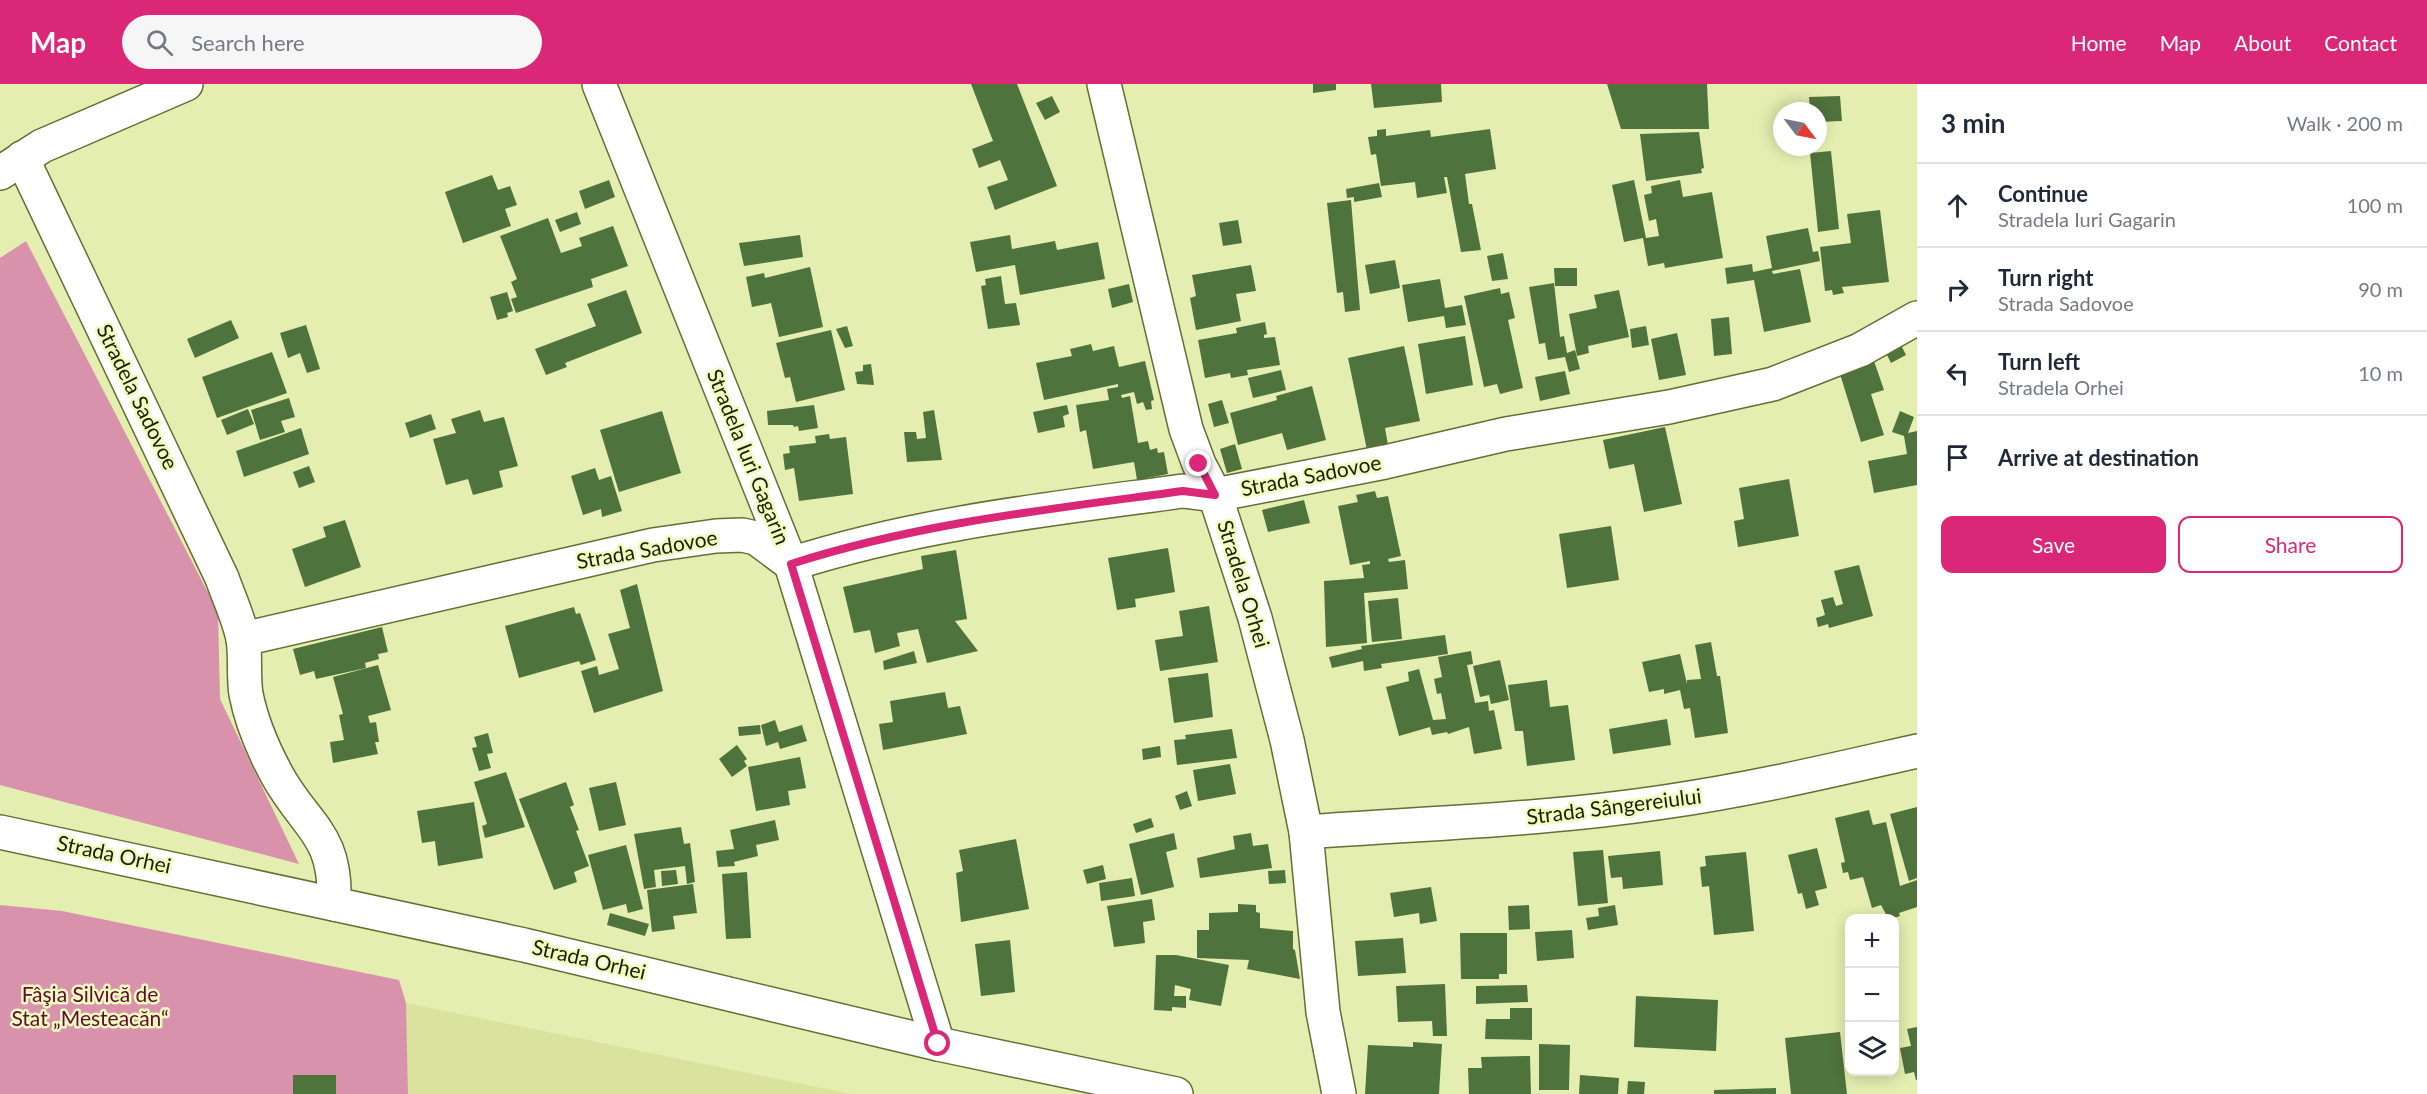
<!DOCTYPE html>
<html lang="en">
<head>
<meta charset="utf-8">
<style>
  body { margin:0; font-family:Lato,sans-serif; background:#f6f6f7; color:#1f2937 }
  .controls { position:absolute; right:18px; bottom:18px; display:grid; overflow:hidden; border-radius:12px; box-shadow:0 3px 15px #0003 }
  .controls button { width:54px; height:54px; display:grid; place-items:center; padding:0; border:0; border-bottom:2px solid #e0e1e3; background:#fff; color:#1f2937; font:30px sans-serif }
  .compass { position:absolute; left:1773px; top:18px; width:54px; height:54px; border-radius:50%; background:#fff; box-shadow:0 3px 15px #0003; rotate:122deg }
  .stop { position:absolute; width:18px; height:18px; margin:-14px; border:4px solid #db2777; border-radius:50%; background:#fff }
  .stop.end { background:#db2777; border-color:#fff; box-shadow:0 2px 6px #0008 }
  .list { margin:0; padding:0; list-style:none }
  h2 { display:flex; justify-content:space-between; align-items:center; height:78px; margin:0; padding:0 24px; font-size:26px }
  h2 small { font-size:20px; font-weight:400; color:#747a83 }
  .list li { display:grid; grid-template-columns:39px 1fr auto; gap:18px; align-items:center; box-sizing:border-box; height:84px; padding:0 24px; border-top:2px solid #e0e1e3 }
  .list b { display:block; font-size:22px; white-space:nowrap }
  .list p { margin:0; font-size:20px; white-space:nowrap; color:#747a83 }
  .list em { font-size:20px; font-style:normal; color:#747a83 }
  .actions { display:flex; gap:12px; padding:18px 24px }
  .actions a { flex:1; padding:14px 0; border:2px solid #db2777; border-radius:12px; text-align:center; font-size:21px; color:#db2777 }
  .actions .main { background:#db2777; color:#fff }
  .icon { flex:none; width:33px; height:33px; fill:none; stroke:currentColor; stroke-width:2; stroke-linecap:round; stroke-linejoin:round }
  .map { position:relative; flex:none; width:1917px; height:1010px; overflow:hidden }
  header { display:flex; align-items:center; gap:36px; box-sizing:border-box; height:84px; padding:0 30px; background:#db2777; color:#fff }
  header strong { font-size:28px }
  nav { display:flex; gap:33px; margin-inline-start:auto; font-size:21px }
  .search { width:420px; height:54px; background:#f6f6f7; display:flex; align-items:center; gap:15px; box-sizing:border-box; padding:0 21px; border-radius:33px; color:#747a83; font-size:22px }
  main { display:flex }
  aside { flex:1; background:#fff }
  .map>svg:first-child { display:block }
</style>
</head>
<body>
<header>
<strong>Map</strong>
<div class="search"><svg class="icon" aria-label="search" viewBox="0 0 24 24"><circle cx="10" cy="10" r="6"/><path d="M15 15l6 6"/></svg>Search here</div>
<nav><a>Home</a><a>Map</a><a>About</a><a>Contact</a></nav>
</header>
<main>
<div class="map">
<svg width="1917" height="1010" viewBox="0 0 1917 1010">
  <rect width="100%" height="100%" fill="#e4eeb0"/>
  <!-- built -->
  <polygon fill="#d9e39e" points="406,919 851,1010 408,1010"/>
  <!-- forest -->
  <g fill="#d892ac">
    <polygon points="26,157 218,528 220,615 299,780 0,701 0,174"/>
    <polygon points="0,821 62,827 399,896 406,919 408,1010 0,1010"/>
  </g>
  <!-- building -->
  <g fill="#4f733c">
    <polygon points="971,0 1017,0 1057,102 995,126 987,103 1008,96 1000,76 979,84 972,65 993,57"/>
    <polygon points="1313,0 1336,0 1336,6 1313,9"/>
    <polygon points="1371,0 1441,0 1442,18 1374,24"/>
    <polygon points="1607,0 1707,0 1709,45 1621,45"/>
    <polygon points="1052,12 1060,28 1045,36 1036,19"/>
    <polygon points="1840,12 1842,37 1818,38 1818,27 1810,27 1809,13"/>
    <polygon points="1386,45 1386,52 1430,46 1431,53 1490,45 1496,85 1465,90 1469,120 1472,120 1481,166 1461,168 1447,93 1444,93 1447,109 1417,114 1415,98 1381,102 1376,70 1371,71 1368,53 1377,52 1377,46"/>
    <polygon points="1699,48 1704,84 1701,85 1702,89 1646,97 1640,50"/>
    <polygon points="1831,67 1839,145 1818,148 1810,69"/>
    <polygon points="492,91 498,106 510,102 517,121 505,125 511,142 463,159 445,108"/>
    <polygon points="609,96 615,113 585,125 579,107"/>
    <polygon points="1634,96 1646,154 1659,152 1656,135 1649,137 1644,111 1652,109 1651,102 1680,96 1683,113 1712,108 1723,174 1665,184 1664,179 1648,182 1643,154 1624,158 1612,101"/>
    <polygon points="1379,99 1382,113 1354,118 1354,113 1347,114 1346,105"/>
    <polygon points="1351,116 1360,226 1345,228 1343,208 1337,209 1327,119"/>
    <polygon points="1880,126 1889,198 1842,203 1844,209 1833,211 1832,206 1825,207 1820,163 1851,159 1847,130"/>
    <polygon points="577,128 581,140 560,148 555,136"/>
    <polygon points="548,134 561,169 582,162 579,154 613,142 628,182 591,195 593,203 516,229 511,215 517,213 511,198 517,195 500,152"/>
    <polygon points="1238,136 1242,159 1223,162 1219,139"/>
    <polygon points="1808,144 1813,168 1818,167 1820,177 1772,187 1773,190 1800,185 1811,238 1764,248 1754,196 1727,200 1725,184 1752,180 1753,188 1772,184 1766,152"/>
    <polygon points="800,151 803,173 744,182 739,159"/>
    <polygon points="1010,151 1012,165 1055,157 1057,166 1098,158 1105,195 1020,211 1015,181 976,188 970,158"/>
    <polygon points="1503,169 1508,195 1492,197 1487,172"/>
    <polygon points="1395,176 1400,204 1370,210 1365,181"/>
    <polygon points="1251,181 1256,207 1236,210 1241,237 1196,246 1190,214 1196,212 1192,191"/>
    <polygon points="810,183 823,243 779,253 771,219 752,223 746,193 764,189 765,194"/>
    <polygon points="1554,184 1577,184 1577,202 1555,202"/>
    <polygon points="1001,192 1005,220 1016,219 1020,241 988,245 981,202 986,201 985,195"/>
    <polygon points="1440,195 1445,224 1462,221 1466,241 1446,244 1444,232 1408,238 1402,201"/>
    <polygon points="1554,199 1560,253 1564,252 1567,269 1575,266 1580,285 1569,288 1565,273 1548,276 1545,259 1539,260 1529,203"/>
    <polygon points="1129,200 1133,218 1112,224 1108,205"/>
    <polygon points="1500,204 1501,210 1509,208 1515,234 1508,236 1523,304 1500,310 1497,300 1484,303 1464,212"/>
    <polygon points="626,206 642,249 565,279 567,283 546,291 535,265 596,242 587,220"/>
    <polygon points="1619,206 1629,253 1588,262 1589,269 1577,272 1569,230 1597,224 1594,211"/>
    <polygon points="507,208 513,227 507,229 508,233 497,236 490,213"/>
    <polygon points="1729,233 1732,270 1714,272 1711,235"/>
    <polygon points="231,236 239,254 195,274 187,255"/>
    <polygon points="1265,238 1267,250 1264,251 1264,254 1275,253 1280,281 1247,286 1248,291 1231,294 1230,289 1205,294 1198,256 1237,249 1236,244"/>
    <polygon points="306,241 320,285 307,289 300,269 288,274 280,249"/>
    <polygon points="847,242 853,262 845,264 836,245"/>
    <polygon points="1646,242 1649,261 1632,264 1630,245"/>
    <polygon points="831,246 845,306 796,318 790,293 785,294 776,259"/>
    <polygon points="1677,249 1686,291 1659,296 1651,255"/>
    <polygon points="1465,252 1473,301 1426,310 1418,260"/>
    <polygon points="1091,260 1093,267 1114,262 1119,283 1145,277 1154,316 1151,317 1152,325 1146,326 1143,318 1137,320 1134,308 1121,311 1122,314 1130,312 1138,359 1148,357 1150,366 1157,364 1158,369 1164,368 1168,390 1137,396 1134,378 1093,385 1086,346 1080,348 1076,321 1109,316 1107,305 1118,303 1118,300 1044,316 1036,279 1072,272 1070,265"/>
    <polygon points="1901,261 1906,271 1891,279 1886,269"/>
    <polygon points="1404,262 1420,337 1385,344 1388,361 1367,366 1348,274"/>
    <polygon points="272,268 287,309 217,334 202,293"/>
    <polygon points="1874,277 1884,306 1871,310 1884,351 1861,358 1840,290"/>
    <polygon points="871,280 874,301 857,300 855,288 863,287 863,281"/>
    <polygon points="1281,286 1286,306 1253,314 1248,294"/>
    <polygon points="1565,287 1570,310 1540,317 1535,293"/>
    <polygon points="1312,302 1326,356 1287,366 1282,349 1238,361 1230,329 1277,316 1276,312"/>
    <polygon points="289,314 295,333 281,337 285,348 260,356 251,326"/>
    <polygon points="1222,316 1229,339 1214,343 1208,320"/>
    <polygon points="814,321 818,344 799,347 798,342 794,343 793,341 768,341 767,327"/>
    <polygon points="1067,321 1069,330 1063,332 1065,343 1038,349 1033,328"/>
    <polygon points="248,325 254,340 227,351 221,336"/>
    <polygon points="480,326 484,338 504,333 518,382 499,387 503,403 473,411 468,395 446,401 433,355 456,349 451,335"/>
    <polygon points="934,326 942,376 907,378 904,348 916,348 917,355 926,354 923,328"/>
    <polygon points="662,327 681,389 619,408 600,346"/>
    <polygon points="1900,327 1914,333 1908,349 1917,347 1917,401 1874,409 1868,377 1907,370 1904,352 1892,348"/>
    <polygon points="431,330 436,345 410,354 405,339"/>
    <polygon points="1665,343 1682,420 1644,428 1634,380 1609,385 1603,356"/>
    <polygon points="301,344 309,370 244,393 236,367"/>
    <polygon points="829,350 830,355 846,353 853,410 799,417 794,384 785,386 783,370 790,369 789,362 816,359 815,352"/>
    <polygon points="1235,360 1242,385 1227,389 1220,365"/>
    <polygon points="309,382 315,398 299,404 293,388"/>
    <polygon points="595,384 599,396 611,392 622,427 602,433 601,425 583,431 571,392"/>
    <polygon points="1789,395 1799,452 1738,463 1734,437 1744,435 1739,404"/>
    <polygon points="1375,407 1377,414 1388,412 1401,472 1388,475 1389,478 1405,476 1408,505 1364,509 1367,559 1326,563 1324,497 1364,494 1362,481 1370,480 1370,477 1350,481 1338,422 1358,418 1356,411"/>
    <polygon points="1304,416 1310,439 1268,448 1262,426"/>
    <polygon points="345,436 361,483 305,503 292,465 326,453 323,443"/>
    <polygon points="1611,442 1619,496 1567,504 1559,450"/>
    <polygon points="1168,464 1175,508 1135,515 1136,523 1117,526 1108,474"/>
    <polygon points="956,466 967,535 955,537 978,567 927,579 918,545 897,549 900,562 875,569 870,546 854,549 843,503 923,485 921,472"/>
    <polygon points="1859,481 1873,532 1829,544 1828,540 1818,543 1816,534 1825,531 1821,516 1833,513 1836,522 1843,520 1834,487"/>
    <polygon points="637,500 663,607 594,629 581,587 597,582 599,591 619,585 608,550 630,544 620,506"/>
    <polygon points="1398,514 1402,555 1372,558 1368,517"/>
    <polygon points="1209,522 1218,578 1160,587 1155,556 1183,552 1179,527"/>
    <polygon points="574,523 576,530 580,529 596,576 581,581 579,577 519,594 505,542"/>
    <polygon points="382,543 388,568 378,570 379,575 365,579 366,584 316,595 314,587 300,591 293,565"/>
    <polygon points="1445,551 1448,570 1381,580 1382,584 1364,587 1363,577 1332,584 1329,573 1362,565 1361,562"/>
    <polygon points="1711,558 1717,592 1720,592 1728,649 1695,654 1690,624 1684,625 1680,606 1664,610 1664,605 1649,608 1642,578 1680,570 1687,600 1687,596 1701,595 1695,561"/>
    <polygon points="914,567 917,579 884,586 883,577"/>
    <polygon points="1471,567 1473,580 1467,581 1475,619 1488,617 1489,627 1494,626 1502,665 1474,670 1469,643 1448,650 1447,648 1432,651 1430,643 1399,652 1386,603 1409,597 1408,588 1419,585 1433,636 1446,635 1441,609 1437,610 1434,595 1442,593 1438,573"/>
    <polygon points="1500,576 1509,616 1491,620 1489,611 1480,613 1473,582"/>
    <polygon points="378,581 391,626 368,632 370,639 376,638 379,658 375,658 378,670 333,679 330,658 344,656 339,631 343,630 333,593"/>
    <polygon points="1208,589 1213,633 1174,639 1168,594"/>
    <polygon points="1547,596 1550,623 1568,621 1575,676 1527,682 1523,647 1515,647 1508,601"/>
    <polygon points="945,608 948,624 960,622 967,650 883,666 879,640 893,638 890,617"/>
    <polygon points="1667,635 1671,661 1613,670 1609,645"/>
    <polygon points="775,636 779,648 802,641 807,657 780,665 778,658 766,662 761,641"/>
    <polygon points="760,641 761,650 739,652 738,643"/>
    <polygon points="1232,645 1237,674 1177,681 1174,656 1186,655 1185,651"/>
    <polygon points="488,649 493,669 487,670 491,684 479,687 472,664 477,663 474,653"/>
    <polygon points="737,661 747,675 744,677 747,682 732,693 719,675"/>
    <polygon points="1160,662 1161,673 1143,676 1142,665"/>
    <polygon points="800,673 806,704 788,707 790,721 756,727 748,683"/>
    <polygon points="1230,680 1236,710 1198,717 1193,686"/>
    <polygon points="506,688 525,743 485,754 482,742 487,740 474,698"/>
    <polygon points="566,698 574,721 570,723 579,746 576,747 589,782 574,788 577,798 554,806 519,715"/>
    <polygon points="616,698 626,741 599,747 589,704"/>
    <polygon points="1187,707 1192,722 1180,726 1175,712"/>
    <polygon points="474,718 483,774 438,782 435,757 422,759 417,727"/>
    <polygon points="1917,723 1917,794 1909,797 1890,730"/>
    <polygon points="1869,726 1873,741 1886,738 1900,802 1917,796 1917,823 1899,829 1900,832 1894,834 1888,834 1881,821 1872,824 1863,793 1850,796 1848,788 1843,789 1841,779 1845,778 1835,734"/>
    <polygon points="1151,734 1154,743 1136,749 1133,740"/>
    <polygon points="775,736 779,756 756,761 758,772 734,778 735,782 718,783 716,767 734,765 730,746"/>
    <polygon points="681,743 684,760 690,759 695,798 687,800 685,782 654,786 656,803 644,805 634,750"/>
    <polygon points="1174,749 1177,765 1166,768 1174,803 1141,811 1129,760"/>
    <polygon points="1251,749 1253,762 1268,760 1272,784 1200,794 1197,774 1235,765 1233,752"/>
    <polygon points="1016,755 1029,825 961,838 956,789 963,787 959,766"/>
    <polygon points="626,761 643,825 628,829 626,820 603,826 588,771"/>
    <polygon points="1817,764 1827,804 1815,807 1819,821 1806,825 1802,809 1798,810 1788,771"/>
    <polygon points="1603,766 1608,819 1578,822 1573,768"/>
    <polygon points="1660,767 1663,801 1623,805 1622,793 1611,794 1608,772"/>
    <polygon points="1746,768 1754,847 1714,851 1709,802 1702,803 1700,783 1706,782 1705,772"/>
    <polygon points="1103,781 1106,795 1087,800 1083,786"/>
    <polygon points="676,786 678,800 662,802 661,787"/>
    <polygon points="1285,786 1286,799 1269,800 1268,787"/>
    <polygon points="747,788 751,854 726,855 722,790"/>
    <polygon points="1132,794 1135,812 1101,817 1099,799"/>
    <polygon points="693,800 697,829 673,832 675,845 652,848 647,806"/>
    <polygon points="1431,803 1437,837 1420,840 1419,829 1394,833 1390,809"/>
    <polygon points="1152,815 1155,836 1143,838 1145,859 1114,863 1107,822"/>
    <polygon points="1238,820 1256,821 1256,828 1260,829 1260,844 1293,847 1293,865 1295,866 1300,895 1247,885 1249,876 1197,874 1197,846 1209,846 1209,829 1238,828"/>
    <polygon points="1529,821 1530,845 1509,846 1508,822"/>
    <polygon points="1615,821 1618,841 1588,846 1586,834 1599,832 1598,824"/>
    <polygon points="610,829 649,840 645,852 607,841"/>
    <polygon points="1572,846 1574,874 1537,877 1535,848"/>
    <polygon points="1460,849 1507,849 1507,890 1499,890 1499,895 1461,895"/>
    <polygon points="1403,854 1406,889 1358,892 1355,857"/>
    <polygon points="1010,856 1015,908 981,912 975,860"/>
    <polygon points="1156,871 1176,871 1229,881 1221,922 1189,916 1191,905 1175,901 1174,912 1186,912 1186,924 1172,923 1172,927 1154,926"/>
    <polygon points="1445,900 1447,952 1433,952 1432,937 1398,938 1396,902"/>
    <polygon points="1527,901 1528,918 1476,920 1476,902"/>
    <polygon points="1636,912 1718,916 1716,967 1634,963"/>
    <polygon points="1510,924 1532,924 1532,956 1485,955 1486,935 1510,935"/>
    <polygon points="1917,943 1917,996 1916,996 1914,988 1905,990 1900,964 1911,962 1907,945"/>
    <polygon points="1840,948 1847,1010 1791,1010 1785,954"/>
    <polygon points="1413,958 1442,960 1439,1010 1365,1010 1368,961 1413,963"/>
    <polygon points="1539,960 1570,961 1569,1006 1539,1006"/>
    <polygon points="1530,972 1531,1010 1469,1010 1468,984 1482,984 1481,973"/>
    <rect x="293" y="991" width="43" height="19"/>
    <polygon points="1580,991 1619,994 1618,1010 1579,1010"/>
    <polygon points="1628,997 1645,998 1644,1010 1627,1010"/>
    <polygon points="1776,1004 1776,1010 1714,1010 1714,1006"/>
  </g>
  <g fill="none" stroke-linecap="round" stroke-linejoin="round">
    <!-- minor casing -->
    <g stroke="#666e34" stroke-width="36">
      <g id="minor">
        <polyline points="599,0 791,480 938,960"/>
        <polyline points="1104,0 1186,345 1199,380 1215,411 1255,534 1287,656 1306,748 1323,928 1339,1010"/>
        <path d="M22,74L222,494C229,514 239,535 243,555C246,573 243,592 246,610C251,636 264,667 277,691C306,744 337,749 334,820"/>
        <path d="M243,555L653,461L716,452L742,451L756,454L791,480C919,439 1051,425 1183,407L1215,411L1385,378L1506,350L1669,323L1773,300L1860,266L1917,234"/>
        <path d="M1306,748C1425,739 1545,736 1664,718C1749,706 1833,686 1917,667"/>
      </g>
    </g>
    <!-- tertiary casing -->
    <g stroke="#666e34" stroke-width="36">
      <polyline id="tertiary" points="0,748 524,861 938,960 1176,1010"/>
    </g>
    <!-- primary casing -->
    <g stroke="#666e34" stroke-width="36">
      <polyline id="primary" points="0,89 42,62 186,0"/>
    </g>
    <!-- minor -->
    <use href="#minor" stroke="#fff" stroke-width="33"/>
    <!-- tertiary -->
    <use href="#tertiary" stroke="#fff" stroke-width="33"/>
    <!-- primary -->
    <use href="#primary" stroke="#fff" stroke-width="33"/>
  </g>
  <g fill="none" stroke-linecap="round" stroke-linejoin="round">
    <!-- route -->
    <path stroke="#db2777" stroke-width="8" d="M938,960L791,480C918,439 1051,425 1183,407L1215,411L1199,380"/>
  </g>
  <g text-anchor="middle" stroke-width="5" stroke-linejoin="round" paint-order="stroke">
    <!-- street labels -->
    <g font-size="21" fill="#1c1f07" stroke="#f1fbbd">
      <text transform="translate(137 313) rotate(64)" y="7">Stradela Sadovoe</text>
      <text transform="translate(748 373) rotate(68)" y="7">Stradela Iuri Gagarin</text>
      <text transform="translate(1311 392) rotate(-11)" y="7">Strada Sadovoe</text>
      <text transform="translate(647 466) rotate(-10)" y="7">Strada Sadovoe</text>
      <text transform="translate(1243 500) rotate(73)" y="7">Stradela Orhei</text>
      <text transform="translate(1614 723) rotate(-7)" y="7">Strada Sângereiului</text>
      <text transform="translate(114 771) rotate(12)" y="7">Strada Orhei</text>
      <text transform="translate(589 876) rotate(13)" y="7">Strada Orhei</text>
    </g>
    <!-- park labels -->
    <g font-size="21" fill="#5f0b36" stroke="#f1fbbd">
      <text x="90" y="918">Fâşia Silvică de<tspan x="90" dy="24">Stat „Mesteacăn“</tspan></text>
    </g>
  </g>
</svg>
<div class="controls">
<button>+</button>
<button>−</button>
<button><svg class="icon" aria-label="layers" viewBox="0 0 24 24"><path d="M12 4l9 5-9 5-9-5zM3 14l9 5 9-5"/></svg></button>
</div>
<svg class="compass" viewBox="-18 -18 36 36"><path d="M0-13l5 13h-10z" fill="#e53935"/><path d="M0 13l5-13h-10z" fill="#747a83"/></svg>
<div class="stop" style="left:938px;top:960px"></div>
<div class="stop end" style="left:1199px;top:380px"></div>
</div>
<aside>
<h2>3 min<small>Walk · 200 m</small></h2>
<ul class="list">
<li><svg class="icon" aria-label="ahead" viewBox="0 0 24 24"><path d="M12 20V5M6 11l6-6 6 6"/></svg><div><b>Continue</b><p>Stradela Iuri Gagarin</p></div><em>100 m</em></li>
<li><svg class="icon" aria-label="right" viewBox="0 0 24 24"><path d="M7 20v-9h11M14 6l5 5-5 5"/></svg><div><b>Turn right</b><p>Strada Sadovoe</p></div><em>90 m</em></li>
<li><svg class="icon" aria-label="left" viewBox="0 0 24 24"><path d="M17 20v-9H6M10 6l-5 5 5 5"/></svg><div><b>Turn left</b><p>Stradela Orhei</p></div><em>10 m</em></li>
<li><svg class="icon" aria-label="arrive" viewBox="0 0 24 24"><path d="M6 21V4h12l-3 4 3 4H6"/></svg><div><b>Arrive at destination</b></div></li>
</ul>
<div class="actions"><a class="main">Save</a><a>Share</a></div>
</aside>
</main>
</body>
</html>
